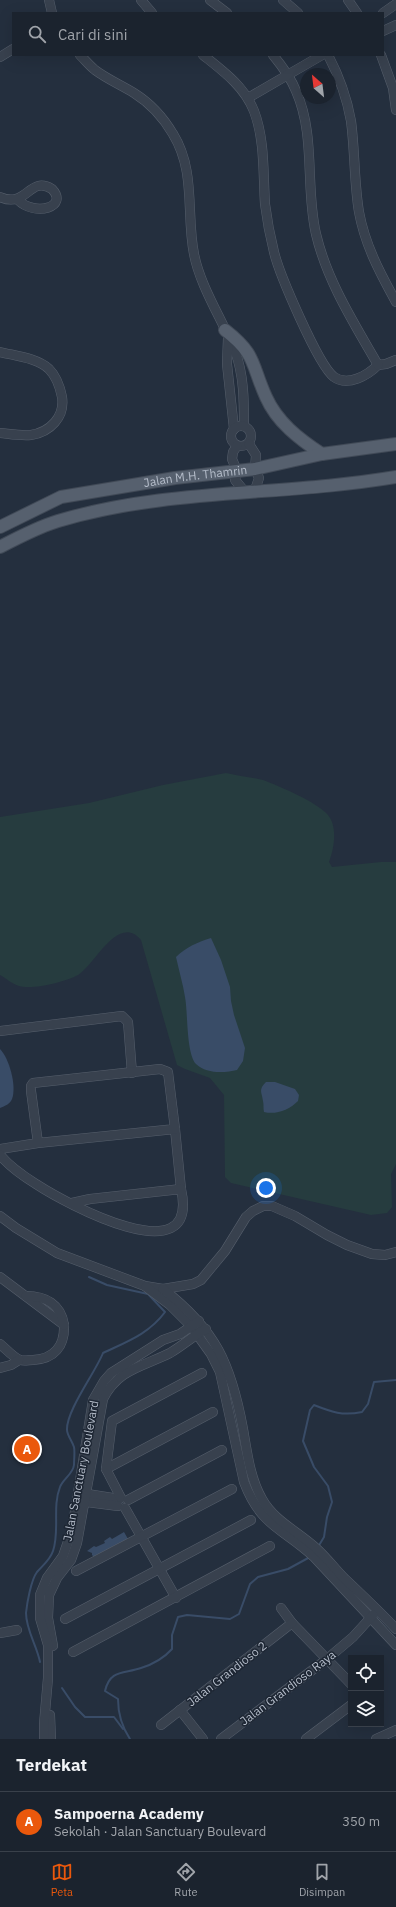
<!DOCTYPE html>
<html lang="id">
<head>
<meta charset="utf-8">
<style>
  body { margin:0; font-family:"IBM Plex Sans",sans-serif; background:#242b36; color:#f1f3f6 }
  .controls { position:absolute; right:12px; bottom:12px; display:grid; overflow:hidden; border-radius:0px; box-shadow:0 4px 16px #0002 }
  .controls button { width:36px; height:36px; display:grid; place-items:center; padding:0; border:0; border-bottom:1px solid #39404a; background:#1b232e; color:#f1f3f6; font:20px sans-serif }
  .compass { position:absolute; left:300px; top:68px; width:36px; height:36px; border-radius:50%; background:#1b232e; box-shadow:0 4px 16px #0002; rotate:332deg }
  .you { position:absolute; left:266px; top:1188px; width:14px; height:14px; margin:-10px; border:3px solid #fff; border-radius:50%; background:#1a73e8; box-shadow:0 0 0 6px #1a73e833 }
  .badge { display:grid; place-items:center; width:26px; height:26px; border-radius:50%; background:#ea580c; color:#fff; font-size:13px; font-weight:700 }
  .pin { position:absolute; translate:-50% -50%; border:2px solid #fff; box-shadow:0 1px 4px #0006 }
  .list { margin:0; padding:0; list-style:none }
  h2 { display:flex; justify-content:space-between; align-items:center; height:52px; margin:0; padding:0 16px; font-size:17px }
  h2 small { font-size:13px; font-weight:400; color:#a0a4aa }
  .list li { display:grid; grid-template-columns:26px 1fr auto; gap:12px; align-items:center; box-sizing:border-box; height:60px; padding:0 16px; border-top:1px solid #39404a }
  .list b { display:block; font-size:15px; white-space:nowrap }
  .list p { margin:0; font-size:13px; white-space:nowrap; color:#a0a4aa }
  .list em { font-size:13px; font-style:normal; color:#a0a4aa }
  .icon { flex:none; width:22px; height:22px; fill:none; stroke:currentColor; stroke-width:2; stroke-linecap:round; stroke-linejoin:round }
  .map { position:relative; flex:none; width:396px; height:1739px; overflow:hidden }
  .search { position:absolute; background:#1b232e; box-shadow:0 4px 16px #0002; left:12px; right:12px; top:12px; height:44px; display:flex; align-items:center; gap:10px; box-sizing:border-box; padding:0 14px; border-radius:0px; color:#a0a4aa; font-size:15px }
  .sheet { height:112px; background:#1b232e }
  nav { display:flex; justify-content:space-around; align-items:center; box-sizing:border-box; height:56px; border-top:1px solid #39404a; background:#1b232e; font-size:11px; color:#a0a4aa }
  nav a { display:grid; justify-items:center; gap:2px }
  nav .on { color:#ea580c }
  .map>svg:first-child { display:block }
</style>
</head>
<body>
<div class="map">
<svg width="396" height="1739" viewBox="0 0 396 1739">
  <rect width="100%" height="100%" fill="#242f3e"/>
  <!-- green -->
  <path fill="#263c3f" d="M226,773C238,776 251,777 263,780C279,786 317,802 328,815C338,827 334,849 329,862L332,867L381,862H396V1164L391,1174L392,1207L387,1213L371,1215L231,1183L225,1177L224,1095L210,1078L185,1069L177,1065L141,940C118,913 95,965 78,975C65,982 33,990 19,986C12,984 6,978 0,975V817L89,803L163,785Z"/>
  <!-- water -->
  <g fill="#394c67">
    <path d="M211,938L221,960L230,987L231,1001L234,1015L245,1048L243,1061L237,1070C225,1073 206,1074 196,1064C186,1053 188,1012 185,997C183,984 179,971 176,957C186,947 198,942 211,938Z"/>
    <path d="M0,1049C9,1058 17,1086 12,1099C10,1104 5,1106 0,1108Z"/>
    <path d="M266,1082H275L295,1089L299,1095L298,1101C289,1110 276,1115 264,1112C263,1108 264,1105 263,1101C262,1092 258,1090 266,1082Z"/>
    <polygon points="124,1532 128,1539 95,1558 92,1555 92,1553 87,1551 94,1546 96,1547 105,1543 104,1541 110,1537 112,1539"/>
  </g>
  <g fill="none" stroke-linecap="round" stroke-linejoin="round">
    <!-- stream -->
    <g stroke="#394c67" stroke-width="2">
      <path d="M318,1547L324,1537L327,1517L332,1502L328,1486L314,1467L303,1441L310,1410L314,1405C332,1412 342,1416 362,1412L368,1404L374,1382L396,1380"/>
      <path d="M40,1662C37,1646 26,1630 26,1613C27,1603 31,1580 37,1572C43,1565 50,1560 53,1551C60,1531 52,1507 60,1487C63,1479 73,1474 74,1465C74,1459 75,1452 74,1447C72,1441 67,1435 67,1430C66,1411 95,1373 103,1353C126,1342 149,1334 165,1312L148,1294L107,1285L89,1277"/>
      <polyline points="62,1688 75,1707 85,1717 114,1717 123,1729"/>
      <path d="M130,1739C122,1727 118,1714 118,1699L105,1691C110,1669 124,1674 141,1668C154,1664 163,1659 172,1649V1635L178,1617L187,1615L230,1619L239,1614L250,1584L258,1577L288,1569L310,1557"/>
    </g>
    <!-- minor casing -->
    <g stroke="#565f6c" stroke-width="10">
      <g id="minor">
        <polyline points="49,0 52,13"/>
        <polyline points="141,0 152,13"/>
        <polyline points="210,0 227,13"/>
        <polyline points="283,0 298,13"/>
        <polyline points="348,0 357,13"/>
        <polyline points="383,13 396,4"/>
        <polyline points="383,31 396,25"/>
        <path d="M80,55C85,60 89,65 95,70C107,79 121,85 134,93C150,103 163,117 173,134C196,171 186,214 194,254C200,286 223,321 235,351C244,375 244,401 244,426"/>
        <path d="M203,55C223,71 244,86 254,111C265,140 263,173 265,204C267,220 270,236 274,252C279,273 318,365 334,377C348,387 368,375 378,365L386,364L396,360"/>
        <path d="M273,55C282,66 291,78 296,91C316,136 305,187 316,234C327,281 354,323 378,365"/>
        <path d="M328,55C339,76 347,98 351,121C355,151 354,182 359,212C365,245 380,273 396,302"/>
        <polyline points="381,55 393,88 396,110"/>
        <polyline points="0,57 13,49"/>
        <polyline points="248,98 322,55"/>
        <path d="M0,197C27,209 29,175 52,189C69,207 35,217 18,200"/>
        <polyline points="228,338 227,364 234,429"/>
        <path d="M0,352C16,356 37,358 49,369C57,377 60,387 62,397C65,417 50,432 31,435C21,436 10,434 0,433"/>
        <circle cx="241" cy="436" r="10"/>
        <polyline points="249,444 256,455 255,469 259,478 256,487 253,491"/>
        <polyline points="237,446 233,452 232,459 237,471 235,480 245,492"/>
        <polyline points="0,1031 122,1016 128,1022 132,1073"/>
        <polyline points="175,1129 181,1189"/>
        <polyline points="0,1149 38,1143 175,1129 168,1072 160,1069 33,1083 31,1086 31,1091 38,1143"/>
        <path d="M0,1155C10,1167 23,1176 36,1184C65,1203 201,1277 181,1189L90,1199L72,1203"/>
        <polyline points="0,1216 16,1228 57,1253 145,1286 163,1289 193,1284 201,1280 225,1251 246,1217 253,1211 263,1206 272,1206 295,1216 327,1235 347,1245 372,1254 385,1255 396,1252"/>
        <path d="M0,1277L64,1325C65,1346 54,1359 33,1360C29,1360 24,1361 20,1360C14,1358 6,1349 0,1344"/>
        <path d="M146,1287L170,1305L191,1326L211,1354L220,1372L244,1482C261,1527 283,1528 314,1557L396,1645"/>
        <path d="M163,1289C216,1330 231,1364 243,1429C247,1452 250,1478 262,1499C274,1521 299,1532 317,1549C327,1558 335,1569 344,1578C362,1595 379,1611 396,1629"/>
        <path d="M26,1296C45,1296 61,1304 64,1325"/>
        <polyline points="0,1368 11,1365 19,1360"/>
        <polyline points="106,1469 213,1412"/>
        <polyline points="81,1493 119,1499"/>
        <polyline points="121,1498 106,1469 112,1421 202,1373"/>
        <polyline points="128,1500 222,1450"/>
        <polyline points="79,1501 118,1506"/>
        <polyline points="125,1508 176,1598"/>
        <polyline points="76,1571 232,1489"/>
        <polyline points="281,1608 292,1623 351,1684"/>
        <polyline points="65,1619 251,1520"/>
        <polyline points="0,1633 17,1630"/>
        <path d="M53,1646L48,1618L49,1595L57,1578L71,1560L77,1543L103,1399C118,1369 142,1367 170,1353C182,1346 193,1336 206,1329"/>
        <polyline points="73,1652 270,1546"/>
        <polyline points="180,1710 203,1739"/>
        <polyline points="50,1715 51,1739"/>
        <polyline points="161,1725 292,1623"/>
        <polyline points="44,1739 44,1724 48,1678 48,1645 40,1618 40,1595 47,1578 63,1556 72,1530 93,1400 104,1381 111,1373 163,1340 180,1334 199,1321"/>
        <polyline points="221,1739 327,1659 353,1637 373,1615"/>
        <polyline points="306,1739 351,1705"/>
        <polyline points="376,1739 396,1730"/>
      </g>
    </g>
    <!-- major casing -->
    <g stroke="#414a57" stroke-width="14">
      <g id="major">
        <path d="M225,330C257,355 251,364 266,397C277,422 299,439 322,454"/>
        <path id="s1" d="M0,527L61,497L175,478L255,469L322,454L396,444"/>
        <path d="M0,547C19,537 38,527 58,521C168,488 284,496 396,477"/>
      </g>
    </g>
    <!-- minor -->
    <use href="#minor" stroke="#38414e" stroke-width="9"/>
    <!-- major -->
    <use href="#major" stroke="#56606e" stroke-width="12"/>
  </g>
  <g text-anchor="middle" stroke-width="3" stroke-linejoin="round" paint-order="stroke">
    <!-- street labels -->
    <g font-size="12" fill="#b4bcc9" stroke="#1d2633">
      <text dy="4" stroke="none"><textPath href="#s1" startOffset="204">Jalan M.H. Thamrin</textPath></text>
      <text transform="translate(81 1471) rotate(-79)" y="4">Jalan Sanctuary Boulevard</text>
      <text transform="translate(227 1674) rotate(-38)" y="4">Jalan Grandioso 2</text>
      <text transform="translate(288 1688) rotate(-37)" y="4">Jalan Grandioso Raya</text>
    </g>
  </g>
</svg>
<div class="controls">
<button><svg class="icon" aria-label="locate" viewBox="0 0 24 24"><circle cx="12" cy="12" r="6"/><path d="M12 2v4M12 18v4M2 12h4M18 12h4"/></svg></button>
<button><svg class="icon" aria-label="layers" viewBox="0 0 24 24"><path d="M12 4l9 5-9 5-9-5zM3 14l9 5 9-5"/></svg></button>
</div>
<svg class="compass" viewBox="-18 -18 36 36"><path d="M0-13l5 13h-10z" fill="#e53935"/><path d="M0 13l5-13h-10z" fill="#a0a4aa"/></svg>
<div class="you"></div>
<div class="pin badge" style="left:27px;top:1449px">A</div>
<div class="search"><svg class="icon" aria-label="search" viewBox="0 0 24 24"><circle cx="10" cy="10" r="6"/><path d="M15 15l6 6"/></svg>Cari di sini</div>
</div>
<section class="sheet">
<h2>Terdekat<small></small></h2>
<ul class="list">
<li><span class="badge">A</span><div><b>Sampoerna Academy</b><p>Sekolah · Jalan Sanctuary Boulevard</p></div><em>350 m</em></li>
</ul>
</section>
<nav>
<a class="on"><svg class="icon" aria-label="map" viewBox="0 0 24 24"><path d="M3 6l6-2 6 2 6-2v14l-6 2-6-2-6 2zM9 4v14M15 6v14"/></svg>Peta</a>
<a><svg class="icon" aria-label="directions" viewBox="0 0 24 24"><path d="M12 3l9 9-9 9-9-9zM9 14v-3h6M13 9l2 2-2 2"/></svg>Rute</a>
<a><svg class="icon" aria-label="saved" viewBox="0 0 24 24"><path d="M7 4h10v16l-5-4-5 4z"/></svg>Disimpan</a>
</nav>
</body>
</html>
